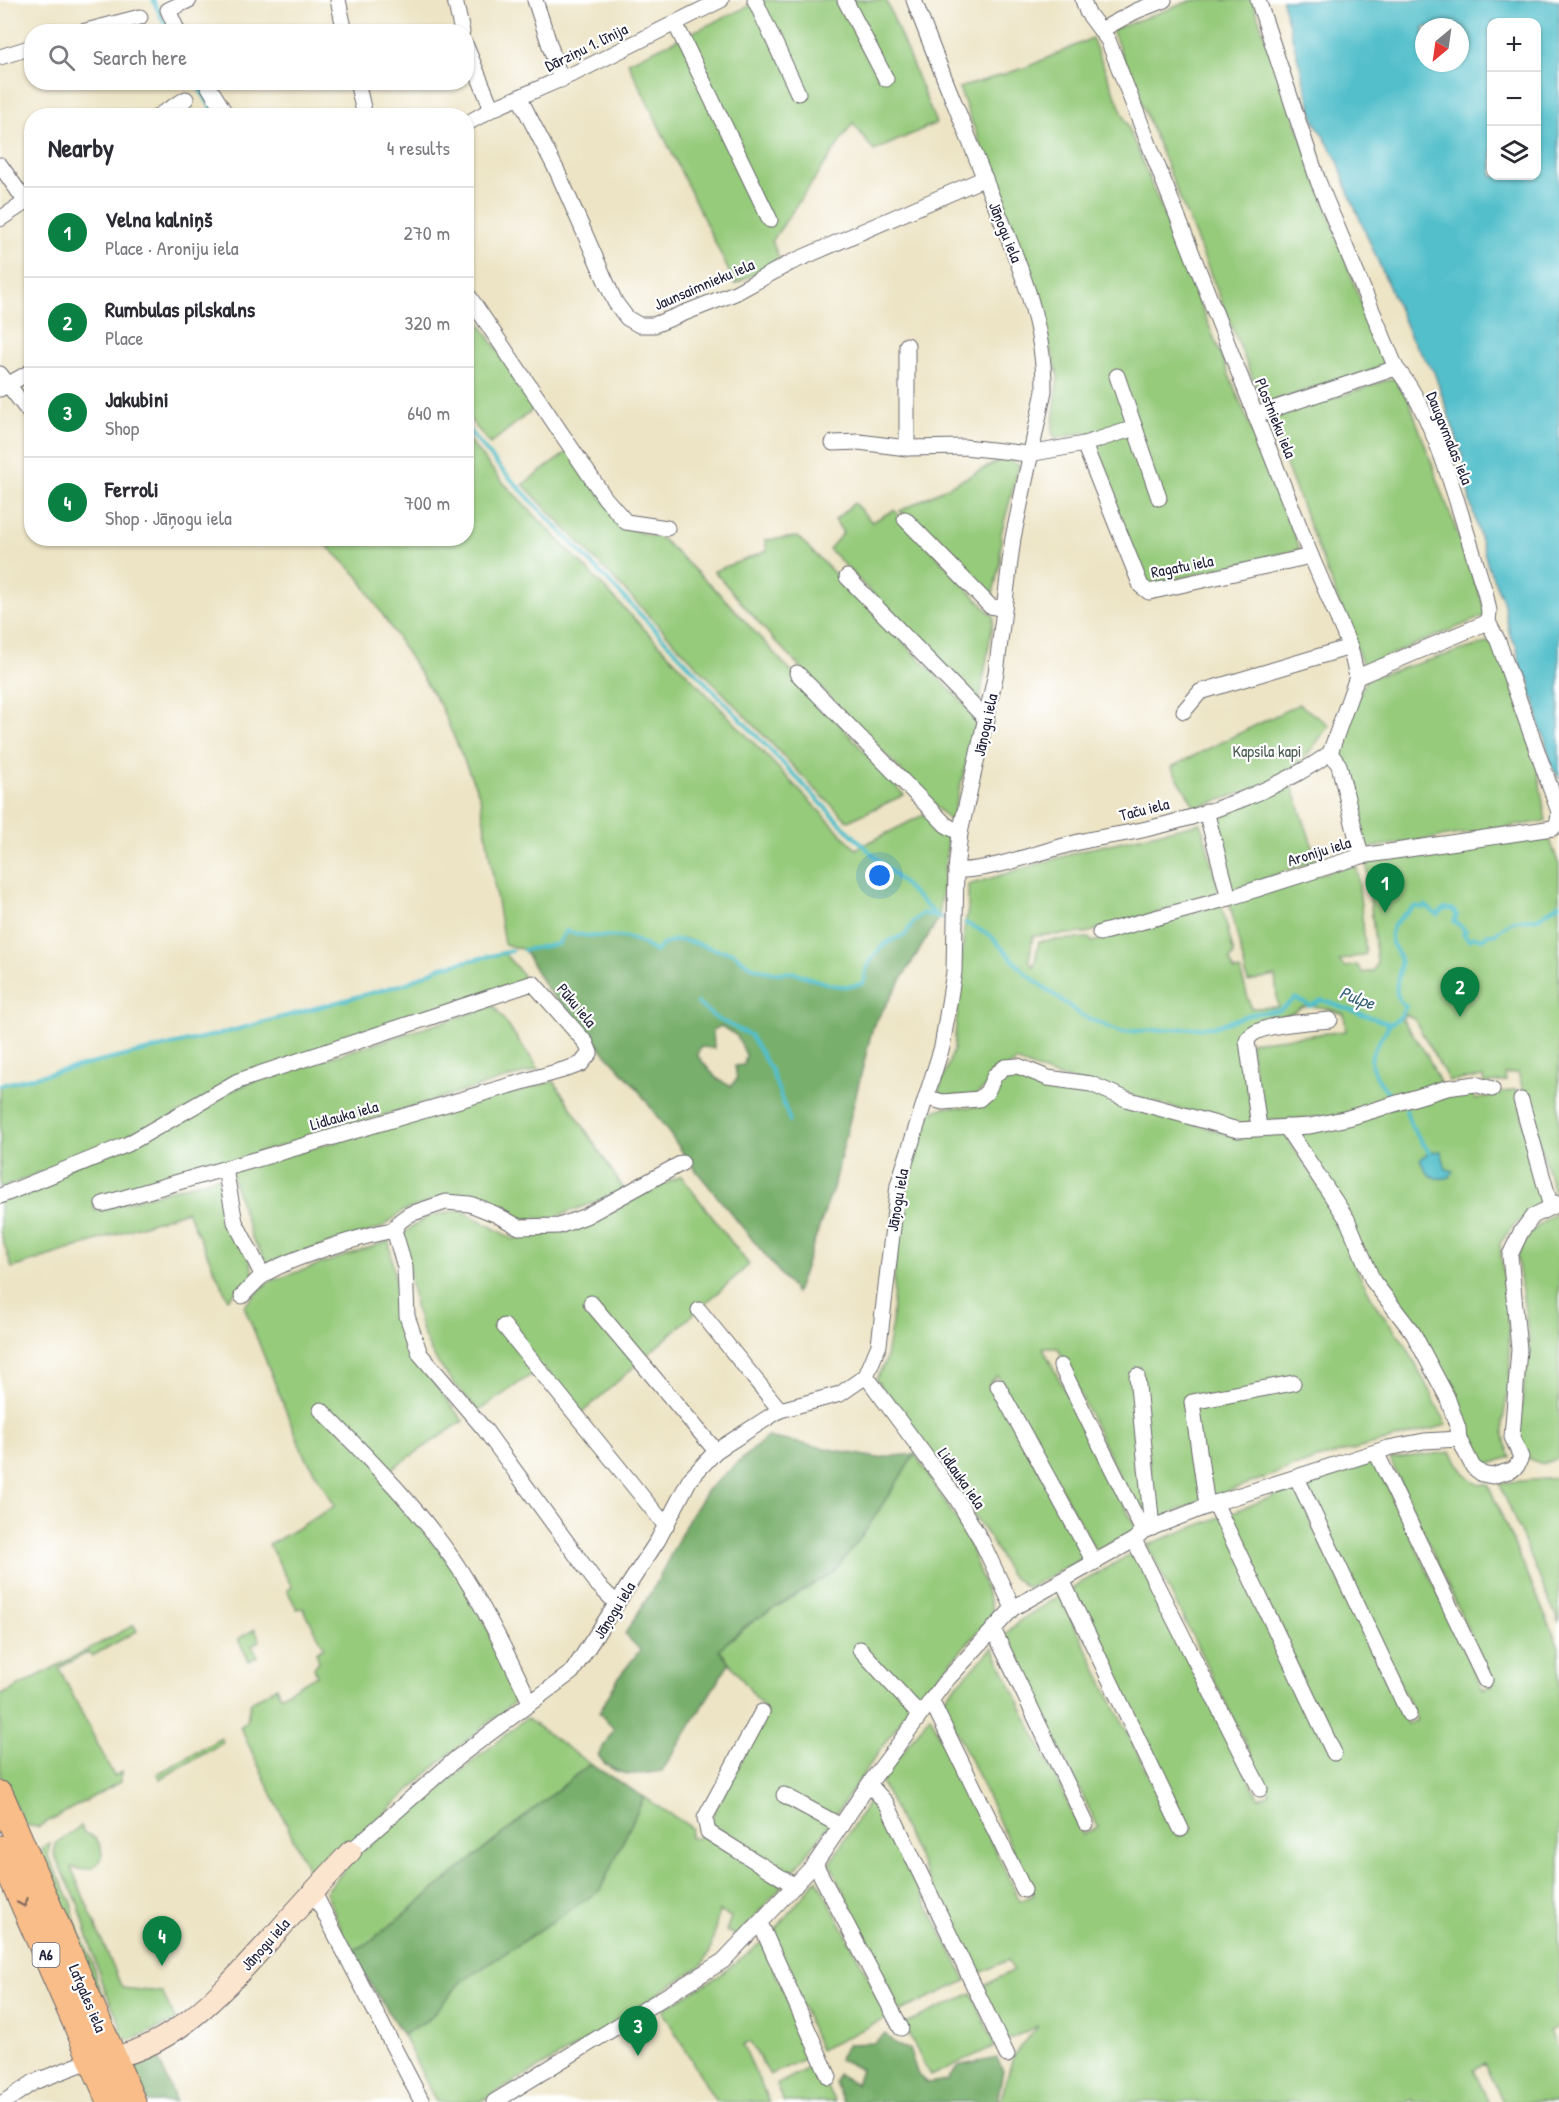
<!DOCTYPE html>
<html lang="en">
<head>
<meta charset="utf-8">
<style>
  body { margin:0; font-family:"Patrick Hand",sans-serif; background:#f2f2f3; color:#2b2b33 }
  .controls { position:absolute; right:18px; top:18px; display:grid; overflow:hidden; border-radius:12px; box-shadow:0 2px 4px #0004 }
  .controls button { width:54px; height:54px; display:grid; place-items:center; padding:0; border:0; border-bottom:2px solid #e1e1e2; background:#fff; color:#2b2b33; font:30px sans-serif }
  .compass { position:absolute; left:1415px; top:18px; width:54px; height:54px; border-radius:50%; background:#fff; box-shadow:0 2px 4px #0004; rotate:209deg }
  .you { position:absolute; left:880px; top:876px; width:21px; height:21px; margin:-15px; border:4px solid #fff; border-radius:50%; background:#1a73e8; box-shadow:0 0 0 9px #1a73e833 }
  .badge { display:grid; place-items:center; width:39px; height:39px; border-radius:50%; background:#0b8043; color:#fff; font-size:20px; font-weight:700 }
  .pin { position:absolute; translate:-50% -50px; filter:drop-shadow(0 2px 3px #0008) }
  .pin::after { content:''; position:absolute; top:32px; width:21px; height:18px; background:inherit; clip-path:polygon(0 0,100% 0,50% 100%) }
  .list { margin:0; padding:0; list-style:none }
  h2 { display:flex; justify-content:space-between; align-items:center; height:78px; margin:0; padding:0 24px; font-size:26px }
  h2 small { font-size:20px; font-weight:400; color:#7c7c81 }
  .list li { display:grid; grid-template-columns:39px 1fr auto; gap:18px; align-items:center; box-sizing:border-box; height:90px; padding:0 24px; border-top:2px solid #e1e1e2 }
  .list b { display:block; font-size:22px; white-space:nowrap }
  .list p { margin:0; font-size:20px; white-space:nowrap; color:#7c7c81 }
  .list em { font-size:20px; font-style:normal; color:#7c7c81 }
  .icon { flex:none; width:33px; height:33px; fill:none; stroke:currentColor; stroke-width:2; stroke-linecap:round; stroke-linejoin:round }
  .map { position:relative; flex:none; width:1559px; height:2102px; overflow:hidden }
  .search { position:absolute; background:#fff; box-shadow:0 2px 4px #0004; left:24px; top:24px; width:450px; height:66px; display:flex; align-items:center; gap:15px; box-sizing:border-box; padding:0 21px; border-radius:24px; color:#7c7c81; font-size:22px }
  .panel { position:absolute; background:#fff; box-shadow:0 2px 4px #0004; left:24px; top:108px; width:450px; height:438px; border-radius:24px }
  .map>svg:first-child { display:block }
</style>
</head>
<body>
<div class="map">
<svg width="1559" height="2102" viewBox="0 0 1559 2102">
  <rect width="100%" height="100%" fill="#fff"/>
  <filter id="ink" filterUnits="userSpaceOnUse"><feTurbulence type="fractalNoise" baseFrequency=".0167" numOctaves="2"/><feDisplacementMap in="SourceGraphic" scale="12" xChannelSelector="R" yChannelSelector="G"/><feConvolveMatrix kernelMatrix="1 2 1 2 8 2 1 2 1" color-interpolation-filters="sRGB"/></filter>
  <filter id="wash" filterUnits="userSpaceOnUse"><feTurbulence type="fractalNoise" baseFrequency=".008" numOctaves="4" result="noise"/><feDisplacementMap in="SourceGraphic" scale="24" xChannelSelector="R" yChannelSelector="G"/><feGaussianBlur stdDeviation="1.35" result="paint"/><feColorMatrix in="noise" values="0 0 0 0 0 0 0 0 0 0 0 0 0 0 0 0 0 1.4 0 .05"/><feComposite in="paint" operator="in"/></filter>
  <g filter="url(#wash)">
    <rect width="100%" height="100%" fill="#ede4c5"/>
    <!-- green -->
    <g fill="#96cb7c" stroke="#5c765c" stroke-width="1.5">
      <polygon points="762,0 886,0 936,123 874,151 853,123 772,241 780,260 735,284 628,62"/>
      <polygon points="1193,0 1252,0 1380,356 1386,366 1263,404 1112,30"/>
      <polygon points="1092,38 1300,549 1152,585 1139,582 1087,432 1055,439 1052,432 1058,376 1029,271 959,88 1027,67"/>
      <polygon points="466,303 536,407 490,444 467,416"/>
      <polygon points="1394,378 1409,401 1487,615 1363,666 1269,420"/>
      <path d="M467,438L499,478L856,849L925,814L948,837L939,918L923,913L914,921L905,935C886,941 878,947 868,965C865,969 866,977 863,983C840,992 817,980 796,973C791,971 784,973 778,973C762,972 743,964 733,952L722,953L684,938L655,952C629,931 593,936 560,938L558,944L524,950L504,944L480,797L440,705L358,576L320,539L466,538Z"/>
      <polygon points="569,451 623,527 662,539 722,596 904,795 848,821 814,788 523,484"/>
      <polygon points="1007,457 1019,466 1001,534 1000,562 991,603 900,511"/>
      <polygon points="854,503 872,522 894,510 994,617 979,704 829,549 843,533 835,520"/>
      <polygon points="798,537 978,717 951,822 773,639 714,571 767,551 765,540"/>
      <polygon points="1496,640 1532,736 1546,821 1368,848 1364,842 1339,739 1366,679"/>
      <path d="M1299,704L1329,725C1317,742 1304,762 1286,774C1270,784 1214,803 1195,807L1171,767Z"/>
      <polygon points="1292,785 1317,860 1232,890 1211,818"/>
      <path d="M1201,823L1220,895L1086,933L1033,936L1029,961L1034,967L1039,941L1089,938L1092,942L1221,904L1234,954L1230,960L1234,971L1240,970L1251,1008L1278,1007L1275,976L1248,982L1229,901L1351,865L1357,868L1366,954L1339,961L1345,967L1357,965L1363,973L1373,971L1377,963L1366,860L1548,834L1559,865V1198L1556,1199L1518,1073L1505,1074L1506,1081L1484,1084L1483,1077L1449,1081L1414,1019L1406,1014L1402,1019L1427,1055L1440,1083L1343,1115L1270,1121L1260,1111L1250,1042L1346,1031L1344,1014C1331,1010 1316,1004 1302,1007C1297,1009 1294,1013 1289,1014C1266,1021 1257,1016 1236,1033L1255,1122L1239,1125L1052,1075L1016,1061L975,1096H942L939,1089L954,1049L964,930L968,909V885L1088,849Z"/>
      <polygon points="503,952 522,974 525,983 354,1035 153,1125 0,1189 0,1085 231,1031 407,983 441,967"/>
      <polygon points="494,1006 539,1069 93,1202 95,1211 218,1177 230,1225 251,1263 254,1275 228,1299 187,1211 12,1268 0,1232 0,1200 249,1083"/>
      <polygon points="1016,1071 1046,1085 1095,1091 1232,1136 1284,1133 1341,1218 1359,1274 1375,1304 1405,1344 1447,1425 1314,1460 1209,1498 1188,1398 1202,1500 1155,1521 1139,1368 1134,1369 1148,1524 1143,1527 1058,1348 1043,1348 1137,1530 1096,1551 997,1376 990,1382 1087,1556 1028,1588 1009,1574 991,1540 876,1379 885,1362 892,1323 895,1264 907,1176 930,1113 945,1107 979,1107 1002,1076"/>
      <polygon points="554,1081 625,1191 552,1218 516,1219 490,1203 451,1194 402,1212 381,1228 267,1263 251,1236 230,1171"/>
      <polygon points="1516,1089 1543,1204 1513,1226 1500,1243 1509,1332 1510,1376 1503,1421 1505,1442 1511,1457 1480,1467 1467,1441 1469,1432 1422,1340 1375,1273 1296,1131 1453,1093 1470,1092 1476,1100"/>
      <path d="M681,1176L749,1265L582,1413L543,1367L478,1411C461,1390 439,1370 428,1345C412,1313 410,1268 403,1233L429,1216L461,1210L513,1239L569,1230Z"/>
      <polygon points="1559,1213 1559,1458 1542,1464 1527,1458 1518,1438 1529,1339 1517,1257 1531,1232 1549,1217"/>
      <polygon points="389,1241 404,1334 424,1370 463,1421 380,1477 409,1511 460,1577 521,1691 512,1704 440,1762 321,1872 311,1876 240,1727 246,1722 251,1702 276,1687 280,1696 317,1675 314,1668 319,1661 316,1652 324,1647 303,1608 297,1609 287,1590 292,1587 269,1545 335,1506 302,1451 244,1306 268,1282"/>
      <path d="M1451,1452C1461,1467 1468,1486 1488,1484L1559,1647V2027L1550,2031L1559,2053V2102H1503L1485,2063L1473,2069L1489,2102H1413L1412,2099L1405,2102H1000L1013,2057L1038,2026L1007,2040L980,1988L1013,1970L1008,1960L976,1975L881,1782L886,1774L930,1716L1020,1901L1034,1895L942,1700L993,1648L1083,1835L1098,1827L1004,1636L1019,1621L1060,1595L1178,1836L1190,1831L1072,1588L1134,1552L1259,1798L1270,1793L1147,1545L1295,1488L1407,1724L1417,1720L1305,1484L1376,1462L1483,1689L1493,1685L1390,1459Z"/>
      <polygon points="915,1454 966,1535 994,1613 902,1718 821,1836 789,1877 709,1822 767,1712 719,1649 864,1533"/>
      <polygon points="1557,1478 1559,1483 1559,1623 1499,1483"/>
      <polygon points="134,1625 137,1631 92,1656 89,1652 59,1668 114,1776 122,1772 120,1782 38,1827 25,1825 0,1775 0,1696"/>
      <polygon points="255,1629 260,1640 252,1645 258,1656 249,1661 238,1639"/>
      <polygon points="526,1718 590,1764 368,1943 350,1952 326,1892 354,1858"/>
      <polygon points="221,1738 223,1743 160,1779 157,1774"/>
      <polygon points="872,1796 966,1981 900,2011 830,1863"/>
      <polygon points="644,1797 692,1828 690,1837 696,1839 700,1835 709,1838 782,1886 737,1936 726,1931 731,1917 719,1911 710,1952 702,1965 583,2043 479,2102 436,2102 403,2035 429,2019 460,1983 600,1890"/>
      <path d="M81,1826L84,1833C96,1836 102,1843 102,1856C96,1870 84,1872 71,1867L122,1988L162,1992L176,2021L131,2040L116,2035L41,1861L43,1847L50,1843L48,1856L72,1903L74,1919L93,1964L96,1980L117,2029L122,2028L102,1983L78,1903L54,1855L56,1843Z"/>
      <polygon points="817,1879 889,2017 820,2050 772,1934"/>
      <polygon points="762,1942 812,2055 770,2075 750,2042 743,2045 769,2102 716,2102 662,2010 720,1975"/>
      <polygon points="972,1993 995,2046 930,2076 904,2024"/>
      <polygon points="814,2065 835,2102 784,2102 776,2085"/>
    </g>
    <!-- forest -->
    <g fill="#78af6c" stroke="#4d6854" stroke-width="1.5" fill-rule="evenodd">
      <path d="M923,913L939,918L873,1026L833,1188L796,1293L694,1168L636,1087L547,989L524,950L558,944L566,931C601,944 623,926 655,952C678,925 706,953 733,952C743,964 762,972 778,973C784,973 791,971 796,973C817,980 840,992 863,983C866,977 865,969 868,964C878,946 886,941 905,935L914,921ZM721,1026L737,1036L746,1055L744,1065L735,1066L737,1079L731,1086C714,1080 709,1068 697,1055L700,1047L714,1048L713,1030Z"/>
      <path d="M767,1437L877,1458L915,1454L864,1533L834,1572L748,1624L719,1649L729,1663L662,1771C636,1775 614,1779 598,1755L614,1729L599,1713L619,1677L640,1650L625,1634L656,1584L689,1518L707,1490Z"/>
      <polygon points="590,1764 644,1797 600,1890 460,1983 429,2019 403,2035 350,1952 368,1943"/>
      <polygon points="885,2034 896,2045 909,2049 918,2075 927,2083 947,2080 958,2066 997,2058 1003,2070 997,2102 843,2102 835,2083 838,2074 856,2085 861,2069 838,2059 848,2044 873,2043"/>
      <polygon points="155,2049 176,2102 148,2102 134,2074 139,2058"/>
    </g>
    <!-- water -->
    <g fill="#52bfcb" stroke="#3a7083" stroke-width="1.5" fill-rule="evenodd">
      <path d="M1282,0H1559V778L1551,765L1544,735L1540,729L1535,700L1530,695C1532,685 1531,677 1522,672L1516,645L1510,636L1503,601L1488,566L1470,501L1462,454L1434,372L1412,340L1349,194L1338,161L1315,122ZM1492,22H1536V176H1492ZM1424,27H1460V63H1424Z"/>
      <path d="M1441,1151L1446,1169L1453,1171L1450,1177C1433,1182 1427,1175 1420,1160L1429,1152Z"/>
    </g>
    <g fill="none" stroke-linecap="round" stroke-linejoin="round">
      <!-- stream -->
      <g stroke="#52bfcb" stroke-width="4">
        <polyline points="153,0 169,32"/>
        <polyline points="195,82 217,116"/>
        <polyline points="466,427 503,471 841,824 939,918 943,918"/>
        <path d="M965,923L989,934L1026,974L1081,1015L1120,1032L1214,1027L1251,1014L1280,1010L1296,998L1310,1006L1322,1000L1390,1024L1399,1018L1406,1007C1387,993 1403,973 1400,959C1397,948 1387,942 1392,929C1396,919 1408,912 1416,906L1423,908L1425,905L1437,915L1444,909H1452L1457,915L1454,921L1466,931L1463,934L1469,940L1473,937L1483,939L1488,934H1494L1512,921L1538,918L1559,904"/>
        <path d="M524,950L558,944L566,931C603,944 621,925 655,952C676,925 707,953 733,952C743,964 762,972 778,973C784,973 791,971 796,973C817,980 840,992 863,983C866,977 865,969 868,965C878,947 886,941 905,935L914,921L923,913L937,917"/>
        <polyline points="697,1003 717,1019 750,1035 771,1070 790,1121"/>
        <polyline points="0,1085 231,1031 407,983 441,967 512,951"/>
        <path d="M1388,1093C1362,1060 1369,1057 1390,1024"/>
        <polyline points="1406,1110 1411,1126 1429,1152"/>
      </g>
    </g>
  </g>
  <g filter="url(#ink)">
    <g fill="none" stroke-linecap="round" stroke-linejoin="round">
      <!-- street casing -->
      <g stroke="#69666b" stroke-width="17">
        <g id="street">
          <polyline points="338,0 345,32"/>
          <polyline points="455,0 462,32"/>
          <polyline points="535,0 561,80"/>
          <polyline points="755,0 798,93"/>
          <polyline points="845,0 886,79"/>
          <polyline points="1083,0 1087,12 1108,40 1311,556 1350,647 1357,677 1330,753 1339,765 1361,856"/>
          <polyline points="675,23 770,220"/>
          <polyline points="1101,30 1136,11 1164,0"/>
          <polyline points="82,32 140,17"/>
          <polyline points="178,32 168,10 189,0"/>
          <polyline points="466,46 492,109"/>
          <polyline points="0,57 32,47"/>
          <polyline points="206,82 227,116"/>
          <polyline points="357,82 365,116"/>
          <polyline points="520,99 557,171 615,302 627,318 639,325 654,325 735,293 790,263 985,178"/>
          <polyline points="158,116 186,99"/>
          <polyline points="466,124 492,109 577,72 721,0"/>
          <polyline points="0,165 26,202"/>
          <polyline points="0,219 32,198"/>
          <polyline points="466,292 605,498 626,522 667,528"/>
          <polyline points="0,374 32,416"/>
          <polyline points="1117,376 1159,498"/>
          <polyline points="0,389 32,371"/>
          <polyline points="1255,415 1396,368"/>
          <polyline points="833,443 859,442 907,448 964,447 1029,454 1084,444 1135,428"/>
          <polyline points="1084,444 1141,586 1149,592 1311,556"/>
          <polyline points="907,448 907,345"/>
          <polyline points="905,519 990,606 1003,609"/>
          <polyline points="847,577 987,720"/>
          <polyline points="797,673 946,825 960,833"/>
          <polyline points="1357,677 1488,622"/>
          <polyline points="1184,711 1200,692 1350,647"/>
          <polyline points="1206,811 1229,898"/>
          <path d="M956,870C989,872 1041,851 1075,843C1097,837 1120,835 1142,830C1202,817 1281,789 1330,753"/>
          <path d="M1100,933L1229,898L1361,856L1553,828L1558,822L1559,812L1498,641L1488,622L1489,611L1485,592C1464,529 1438,417 1396,368L1318,181L1258,0"/>
          <polyline points="928,1098 943,1102 979,1099 987,1092 995,1075 1005,1067 1018,1066 1048,1078 1091,1084 1126,1099 1238,1130 1310,1126 1348,1118 1447,1088 1475,1084 1492,1089"/>
          <polyline points="1521,1100 1551,1207"/>
          <path d="M1259,1127L1247,1041C1254,1023 1311,1022 1330,1020"/>
          <polyline points="1286,1127 1347,1219 1373,1281 1413,1333 1447,1397 1458,1428 1459,1439 1473,1467 1482,1474 1492,1476 1512,1470 1517,1466 1521,1457 1512,1437 1519,1349 1510,1255 1521,1232 1533,1216 1559,1203"/>
          <polyline points="225,1169 235,1222 263,1276"/>
          <polyline points="0,1196 128,1144 238,1081 533,983 586,1043 590,1053 581,1064 570,1068 103,1204"/>
          <polyline points="394,1230 405,1267 407,1316 420,1354 485,1430 598,1585 617,1604"/>
          <path d="M242,1296C249,1289 255,1282 262,1276C285,1259 365,1235 394,1230L400,1221L410,1214L446,1202L470,1204L495,1214L519,1227L559,1226L586,1216L682,1163"/>
          <polyline points="591,1303 716,1451"/>
          <polyline points="699,1310 780,1410"/>
          <polyline points="504,1326 666,1526"/>
          <polyline points="1061,1366 1143,1531"/>
          <polyline points="866,1376 955,1496 981,1540 1013,1608"/>
          <polyline points="1137,1376 1152,1528"/>
          <polyline points="998,1386 1094,1562"/>
          <path d="M321,1410C371,1461 423,1512 462,1573C488,1614 509,1658 530,1702"/>
          <polyline points="1376,1452 1485,1680"/>
          <polyline points="1297,1478 1409,1714"/>
          <polyline points="1215,1503 1334,1753"/>
          <polyline points="1207,1506 1192,1402 1293,1383"/>
          <polyline points="1134,1540 1260,1789"/>
          <polyline points="1062,1580 1181,1829"/>
          <polyline points="993,1629 1086,1823"/>
          <polyline points="860,1649 920,1715"/>
          <polyline points="931,1700 1024,1890"/>
          <polyline points="762,1712 705,1818 708,1832 795,1886"/>
          <polyline points="869,1784 887,1804 1007,2055"/>
          <polyline points="784,1795 841,1826"/>
          <path d="M351,1851L458,1757L572,1672L658,1540L690,1479L716,1451L780,1410L840,1394L866,1376L879,1345L898,1185L942,1047L954,972L956,870L960,833L996,673L1013,538L1044,391C1045,322 1017,258 991,195C966,130 938,65 914,0"/>
          <polyline points="815,1864 901,2028"/>
          <polyline points="313,1891 422,2102"/>
          <polyline points="760,1923 829,2077"/>
          <polyline points="4,2102 34,2082 92,2060"/>
          <polyline points="494,2102 723,1961 815,1864 869,1784 944,1683 1013,1608 1134,1540 1143,1531 1215,1503 1388,1448 1424,1441 1459,1439"/>
        </g>
      </g>
      <!-- secondary casing -->
      <g stroke="#69666b" stroke-width="23">
        <path id="secondary" d="M99,2059C174,2053 230,1983 277,1932C301,1905 326,1878 351,1851"/>
      </g>
      <!-- highway casing -->
      <g stroke="#69666b" stroke-width="29">
        <g id="highway">
          <polyline points="0,1795 132,2102"/>
          <polyline points="0,1849 111,2102"/>
        </g>
      </g>
      <!-- street -->
      <use href="#street" stroke="#fff" stroke-width="15"/>
      <!-- secondary -->
      <use href="#secondary" stroke="#fce5cf" stroke-width="21"/>
      <!-- highway -->
      <use href="#highway" stroke="#f8bd88" stroke-width="27"/>
    </g>
    <!-- one-way arrows -->
    <defs><path id="oneway-chevron" d="M-2-3.5L2.5 0L-2 3.5" fill="none" stroke-width="1.6" stroke-linecap="round" stroke-linejoin="round" transform="scale(1.5)"/></defs>
    <use stroke="#8d7062" href="#oneway-chevron" transform="translate(23 1903) rotate(66)"/>
  </g>
  <g text-anchor="middle" stroke-width="4.5" stroke-linejoin="round" paint-order="stroke">
    <!-- shield labels -->
    <rect fill="#fff" stroke="#646476" stroke-width="1.5" x="32.5" y="1943" width="27" height="24" rx="4.5"/>
    <g font-size="15" font-weight="bold" fill="#22223b">
      <text x="46" y="1960">A6</text>
    </g>
    <!-- street labels -->
    <g font-size="16" fill="#22223b" stroke="#fff">
      <text transform="translate(586 47) rotate(-26)" y="6">Dārziņu 1. līnija</text>
      <text transform="translate(1006 232) rotate(68)" y="6">Jāņogu iela</text>
      <text transform="translate(704 284) rotate(-23)" y="6">Jaunsaimnieku iela</text>
      <text transform="translate(1276 418) rotate(68)" y="6">Plostnieku iela</text>
      <text transform="translate(1450 438) rotate(68)" y="6">Daugavmalas iela</text>
      <text transform="translate(1182 566) rotate(-11)" y="6">Ragatu iela</text>
      <text transform="translate(985 725) rotate(-78)" y="6">Jāņogu iela</text>
      <text transform="translate(1144 809) rotate(-14)" y="6">Taču iela</text>
      <text transform="translate(1319 851) rotate(-17)" y="6">Aroniju iela</text>
      <text transform="translate(577 1005) rotate(50)" y="6">Pūku iela</text>
      <text transform="translate(344 1115) rotate(-16)" y="6">Lidlauka iela</text>
      <text transform="translate(897 1200) rotate(-80)" y="6">Jāņogu iela</text>
      <text transform="translate(962 1478) rotate(55)" y="6">Lidlauka iela</text>
      <text transform="translate(614 1610) rotate(-58)" y="6">Jāņogu iela</text>
      <text transform="translate(265 1944) rotate(-48)" y="6">Jāņogu iela</text>
      <text transform="translate(88 1998) rotate(67)" y="6">Latgales iela</text>
    </g>
    <!-- park labels -->
    <g font-size="16" fill="#4b5d52" stroke="#fff">
      <text x="1267" y="757">Kapsila kapi</text>
    </g>
    <!-- water labels -->
    <g font-size="18" font-style="italic" fill="#356175" stroke="#fff">
      <text transform="translate(1357 998) rotate(20)" y="6">Pulpe</text>
    </g>
  </g>
</svg>
<div class="controls">
<button>+</button>
<button>−</button>
<button><svg class="icon" aria-label="layers" viewBox="0 0 24 24"><path d="M12 4l9 5-9 5-9-5zM3 14l9 5 9-5"/></svg></button>
</div>
<svg class="compass" viewBox="-18 -18 36 36"><path d="M0-13l5 13h-10z" fill="#e53935"/><path d="M0 13l5-13h-10z" fill="#7c7c81"/></svg>
<div class="you"></div>
<div class="pin badge" style="left:1385px;top:913px">1</div>
<div class="pin badge" style="left:1460px;top:1017px">2</div>
<div class="pin badge" style="left:638px;top:2056px">3</div>
<div class="pin badge" style="left:162px;top:1966px">4</div>
<div class="search"><svg class="icon" aria-label="search" viewBox="0 0 24 24"><circle cx="10" cy="10" r="6"/><path d="M15 15l6 6"/></svg>Search here</div>
<section class="panel">
<h2>Nearby<small>4 results</small></h2>
<ul class="list">
<li><span class="badge">1</span><div><b>Velna kalniņš</b><p>Place · Aroniju iela</p></div><em>270 m</em></li>
<li><span class="badge">2</span><div><b>Rumbulas pilskalns</b><p>Place</p></div><em>320 m</em></li>
<li><span class="badge">3</span><div><b>Jakubini</b><p>Shop</p></div><em>640 m</em></li>
<li><span class="badge">4</span><div><b>Ferroli</b><p>Shop · Jāņogu iela</p></div><em>700 m</em></li>
</ul>
</section>
</div>
</body>
</html>
